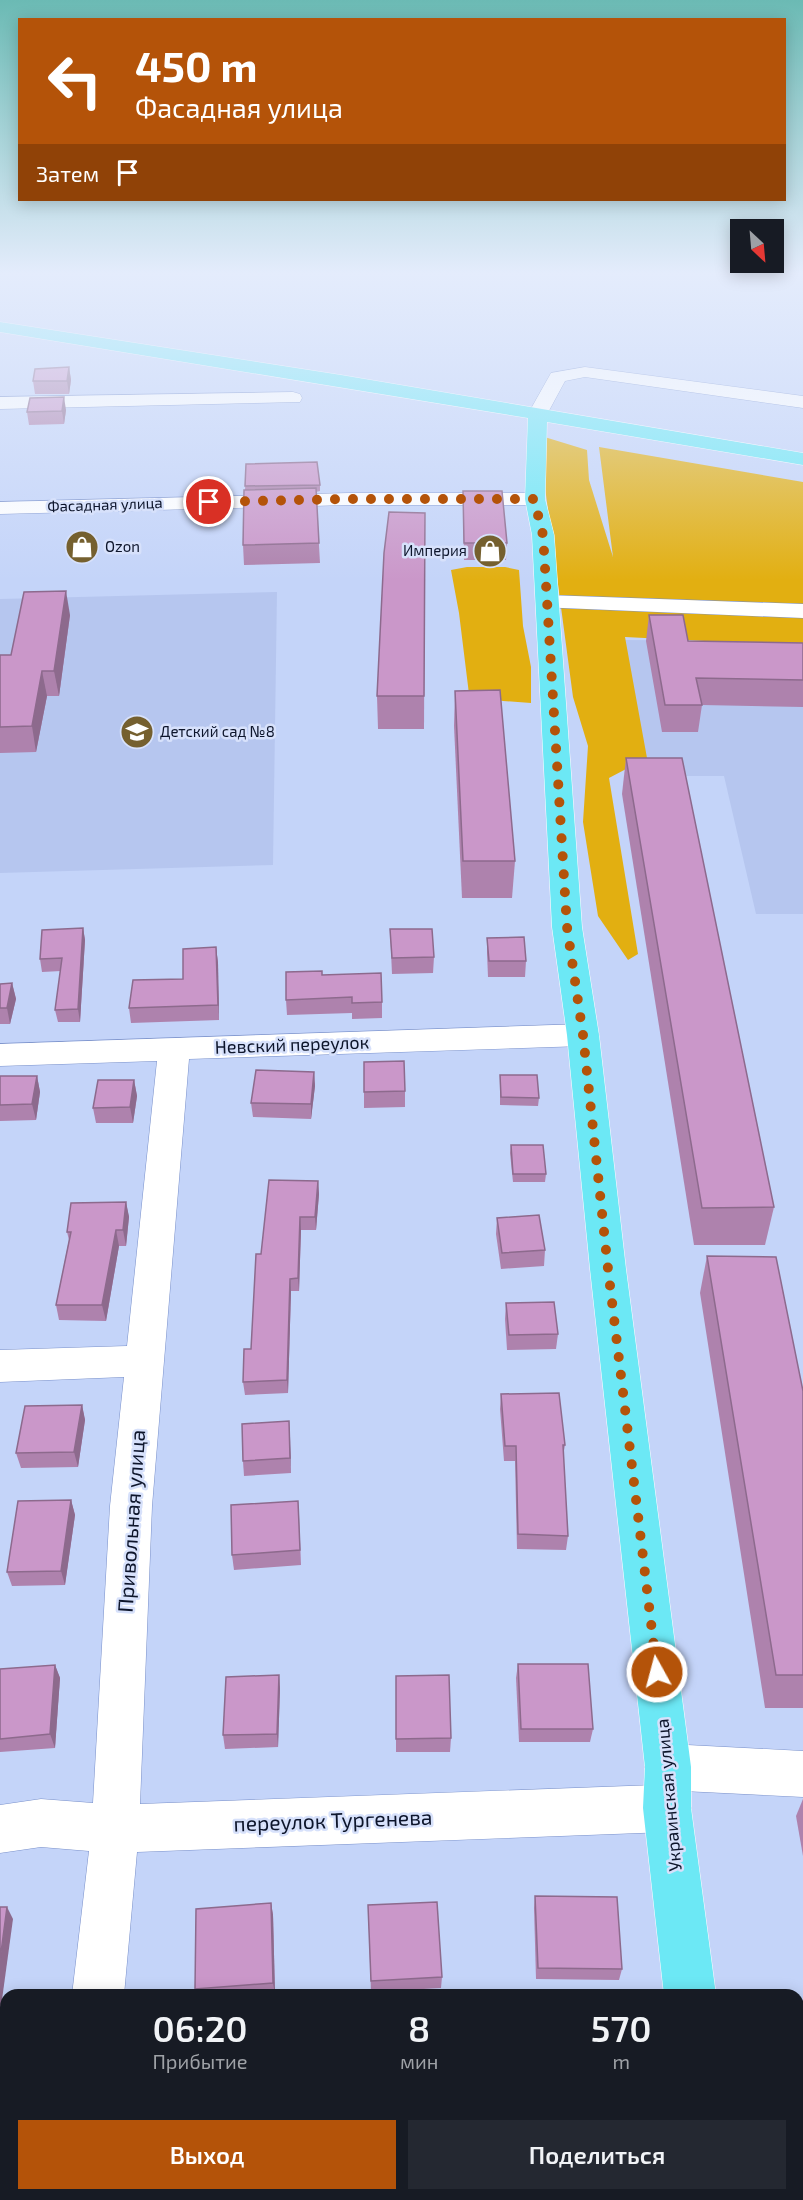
<!DOCTYPE html>
<html lang="ru">
<head>
<meta charset="utf-8">
<style>
  :root { --surface:#171b24; --page:#242831; --text:#f1f3f6; --muted:#9ea1a6; --accent:#b45309 }
  body { margin:0; font-family:"Exo 2",sans-serif; background:var(--page); color:var(--text); height:100vh; display:flex; flex-direction:column; font-size:22px; white-space:nowrap }
  * { box-sizing:border-box; margin:0 }
  p { font-size:20px; color:var(--muted) }
  .icon { flex:none; width:33px; height:33px; fill:none; stroke:currentColor; stroke-width:2; stroke-linecap:round; stroke-linejoin:round }
  .map { position:relative; flex:1; overflow:hidden }
  .sheet { position:absolute; left:0px; top:1989px; width:804px; height:212px; display:flex; flex-direction:column; background:var(--surface); border-radius:18px 18px 0 0; box-shadow:0 3px 15px #0003 }
  .sheet>* { flex:none }
  .banner { position:absolute; left:18px; top:18px; width:768px; height:183px; border-radius:0px; box-shadow:0 3px 15px #0003; background:#b45309; color:#fff; overflow:hidden }
  .needle { width:39px; rotate:154deg }
  .controls { position:absolute; left:730px; top:219px; display:grid; gap:12px }
  .controls a { display:grid; place-items:center; width:54px; height:54px; border-radius:0px; background:var(--surface); box-shadow:0 3px 15px #0003; font-size:30px }
  .pin { position:absolute; display:grid; place-items:center; width:51px; height:51px; color:#fff; margin:-26px; border:3px solid #fff; border-radius:50%; box-shadow:0 2px 6px #0007 }
  .me { position:absolute; width:66px; margin:-33px; rotate:353deg; stroke-linejoin:round; filter:drop-shadow(0 0 4px #0008) }
  .turn { display:flex; align-items:center; gap:21px; height:126px; padding:0 18px; font-size:27px }
  .turn .icon { width:78px; height:78px; stroke-width:2.5 }
  .turn b { display:block; font-size:42px; line-height:51px }
  .then { display:flex; align-items:center; height:57px; padding:0 18px; background:#0003; gap:12px; font-size:22px }
  .eta { display:flex; justify-content:space-evenly; align-items:center; height:102px; text-align:center }
  .eta b { font-size:36px; font-weight:600; line-height:42px }
  .button { display:flex; gap:12px; margin-top:auto; padding:12px 18px }
  .button a { flex:1; height:69px; border-radius:0px; background:var(--accent); color:#fff; font-size:24px; font-weight:600; line-height:69px; text-align:center }
  .button a+a { background:var(--page); color:var(--text) }
  .map>svg:first-child { display:block }
  .built { fill:#b6c6ef }
  .green { fill:#e2af11 }
  .lines { fill:none; stroke-linecap:round; stroke-linejoin:round }
  .minor-casing { stroke:#7990ca; stroke-width:1 }
  .major-casing { stroke:#fff; stroke-width:1 }
  .minor { fill:#fff; fill-rule:evenodd }
  .major { fill:#6ce8f5; fill-rule:evenodd }
  .wall { fill:#ae82ad }
  .shaded-wall { fill:#8d6a8d }
  .building { fill:#ca97c9; stroke:#8d6a8d; stroke-width:1.5 }
  .route { stroke:#b45309; stroke-width:10; stroke-dasharray:0 18 }
  .labels { text-anchor:middle; stroke-width:5; stroke-linejoin:round; paint-order:stroke }
  .far-street-label { font-size:15px; fill:#0d152b; stroke:#d7e1fb }
  .far-poi-label { font-size:15px; fill:#0d152b; stroke:#d7e1fb; text-anchor:start }
  .street-label { font-size:18px; fill:#0d152b; stroke:#d7e1fb }
  .near-street-label { font-size:21px; fill:#0d152b; stroke:#d7e1fb }
</style>
</head>
<body>
<div class="map">
<svg width="803" height="2200" viewBox="0 0 803 2200">
  <rect width="100%" height="100%" fill="#c4d4f9"/>
  <g class="built">
    <polygon points="277,592 273,865 0,873 0,599"/>
    <polygon points="619,640 803,641 803,914 756,914 724,776 641,776"/>
  </g>
  <g class="green">
    <polygon points="538,435 587,450 589,480 613,557 599,447 803,482 803,646 625,637 647,758 609,778 638,954 628,960 598,916 583,822 588,746 573,697"/>
    <polygon points="467,567 505,567 519,570 523,626 531,667 531,703 503,701 469,694 459,613 451,570"/>
  </g>
  <g class="lines">
    <defs>
      <g id="minor">
        <polygon points="585,367 803,396 803,408 585,377 565,381 545,418 531,418 528,414 551,373"/>
        <polygon points="293,392 300,394 302,398 300,402 0,409 0,397"/>
        <polygon points="349,493 535,493 542,495 545,499 542,503 535,505 349,505 0,514 0,502"/>
        <polygon points="547,595 803,604 803,618 539,607 536,602 539,597"/>
        <polygon points="583,1024 594,1027 599,1035 594,1043 583,1046 189,1059 152,1506 140,1804 655,1785 652,1783 645,1767 652,1751 668,1744 803,1751 803,1797 683,1791 691,1808 684,1825 667,1832 137,1852 124,1995 72,1995 89,1851 41,1847 0,1853 0,1805 41,1799 93,1803 110,1506 124,1377 0,1382 0,1350 127,1346 157,1061 0,1066 0,1044"/>
        <polygon points="50,2194 105,2194 105,2200 49,2200"/>
      </g>
      <g id="major">
        <polygon points="0,322 341,375 803,453 803,465 547,422 545,499 554,535 582,927 599,1035 626,1269 691,1767 691,1808 716,1995 664,1995 643,1808 645,1767 590,1269 567,1035 552,927 532,535 525,499 528,418 0,332"/>
        <polygon points="687,2194 742,2194 743,2200 687,2200"/>
      </g>
    </defs>
    <use href="#minor" class="minor-casing"/>
    <use href="#major" class="major-casing"/>
    <use href="#minor" class="minor"/>
    <use href="#major" class="major"/>
  </g>
  <g class="wall">
    <polygon points="69,367 71,380 69,394 35,394 33,381"/>
    <polygon points="66,410 64,424 29,425 27,412"/>
    <polygon points="246,464 320,485 320,491 316,492 320,563 244,565 243,545"/>
    <polygon points="463,491 507,543 506,560 464,560"/>
    <polygon points="425,513 424,729 378,729 377,696"/>
    <polygon points="70,615 59,696 47,696 36,752 0,753 0,655 11,655"/>
    <polygon points="649,615 688,641 803,643 803,707 702,705 698,732 662,732 646,641"/>
    <polygon points="455,691 515,861 512,898 462,898 454,726"/>
    <polygon points="626,758 774,1207 765,1245 694,1245 622,794"/>
    <polygon points="83,928 85,940 80,1022 58,1022 55,1010 61,971 42,972 40,959"/>
    <polygon points="390,929 434,957 433,973 392,974"/>
    <polygon points="487,938 526,961 525,977 488,977 487,953"/>
    <polygon points="216,947 218,963 219,1020 131,1023 129,1008 183,979"/>
    <polygon points="322,975 382,1002 382,1018 352,1019 352,1013 287,1015 286,1000"/>
    <polygon points="12,983 16,999 10,1024 0,1024 0,984"/>
    <polygon points="364,1062 405,1091 405,1107 364,1108"/>
    <polygon points="314,1072 315,1086 311,1119 253,1117 251,1103"/>
    <polygon points="500,1075 539,1098 538,1106 500,1105"/>
    <polygon points="0,1076 37,1076 40,1092 36,1120 0,1121"/>
    <polygon points="134,1080 137,1096 133,1123 96,1123 93,1108"/>
    <polygon points="511,1145 546,1174 545,1182 513,1182 510,1153"/>
    <polygon points="318,1181 319,1194 316,1230 301,1230 299,1291 291,1291 288,1393 245,1395 243,1382 251,1349 261,1254"/>
    <polygon points="126,1202 129,1217 126,1246 119,1246 106,1321 59,1320 56,1305 69,1240 67,1232"/>
    <polygon points="497,1218 545,1250 544,1266 501,1269 496,1234"/>
    <polygon points="707,1256 803,1391 803,1708 765,1708 700,1293"/>
    <polygon points="506,1303 558,1334 556,1349 507,1350 505,1319"/>
    <polygon points="501,1394 565,1445 563,1456 568,1536 566,1550 517,1549 515,1461 504,1461 500,1409"/>
    <polygon points="82,1405 85,1420 78,1467 21,1468 16,1453"/>
    <polygon points="289,1421 291,1473 244,1476 243,1461"/>
    <polygon points="71,1500 75,1515 65,1585 12,1586 7,1572"/>
    <polygon points="299,1515 301,1565 234,1570 232,1555"/>
    <polygon points="518,1664 593,1729 590,1742 519,1742 516,1678"/>
    <polygon points="55,1665 60,1678 55,1748 0,1752 0,1669"/>
    <polygon points="279,1675 280,1689 278,1747 225,1749 223,1735"/>
    <polygon points="396,1676 451,1738 450,1752 396,1752"/>
    <polygon points="803,1799 803,1856 796,1816"/>
    <polygon points="535,1896 622,1969 619,1980 536,1979 534,1908"/>
    <polygon points="271,1903 273,1915 275,1994 261,1995 196,1995 195,1989"/>
    <polygon points="368,1905 442,1977 441,1988 371,1992"/>
    <polygon points="560,2194 638,2194 638,2200 561,2200"/>
  </g>
  <g class="shaded-wall">
    <polygon points="69,367 71,380 69,394 67,381"/>
    <polygon points="64,397 66,410 64,424 62,411"/>
    <polygon points="66,591 70,615 59,696 54,671"/>
    <polygon points="42,671 47,696 36,752 32,726"/>
    <polygon points="83,928 85,940 80,1022 78,1009"/>
    <polygon points="216,947 218,963 219,1020 218,1005"/>
    <polygon points="12,983 16,999 10,1024 7,1008"/>
    <polygon points="314,1072 315,1086 311,1119 311,1104"/>
    <polygon points="37,1076 40,1092 36,1120 32,1104"/>
    <polygon points="134,1080 137,1096 133,1123 130,1107"/>
    <polygon points="318,1181 319,1194 316,1230 315,1217"/>
    <polygon points="126,1202 129,1217 126,1246 123,1230"/>
    <polygon points="300,1217 301,1230 299,1291 298,1278"/>
    <polygon points="116,1230 119,1246 106,1321 102,1305"/>
    <polygon points="290,1279 291,1291 288,1393 287,1380"/>
    <polygon points="82,1405 85,1420 78,1467 74,1452"/>
    <polygon points="289,1421 290,1436 291,1473 290,1458"/>
    <polygon points="71,1500 75,1515 65,1585 61,1571"/>
    <polygon points="55,1665 60,1678 55,1748 50,1734"/>
    <polygon points="279,1675 280,1689 278,1747 277,1734"/>
    <polygon points="271,1903 273,1915 275,1994 273,1983"/>
    <polygon points="7,1907 13,1919 1,2007 0,2005 0,1960"/>
  </g>
  <g class="building">
    <polygon points="69,367 67,381 33,381 35,369"/>
    <polygon points="64,397 62,411 27,412 30,398"/>
    <polygon points="317,462 320,485 245,486 246,464"/>
    <polygon points="316,488 319,543 243,545 244,490"/>
    <polygon points="463,491 502,491 507,543 464,543"/>
    <polygon points="389,512 425,513 424,696 377,696 384,553"/>
    <polygon points="66,591 54,671 42,671 32,726 0,727 0,655 11,655 24,592"/>
    <polygon points="649,615 683,615 688,641 803,643 803,680 696,678 702,705 665,705"/>
    <polygon points="500,690 515,861 463,861 455,691"/>
    <polygon points="626,758 682,758 774,1207 702,1208"/>
    <polygon points="83,928 78,1009 55,1010 62,958 40,959 42,930"/>
    <polygon points="390,929 432,929 434,957 392,958"/>
    <polygon points="524,937 526,961 489,961 487,938"/>
    <polygon points="216,947 218,1005 129,1008 133,980 183,979 183,949"/>
    <polygon points="322,971 322,975 381,973 382,1002 352,1003 352,997 286,1000 286,972"/>
    <polygon points="12,983 7,1008 0,1008 0,984"/>
    <polygon points="404,1061 405,1091 364,1092 364,1062"/>
    <polygon points="256,1070 314,1072 311,1104 251,1103"/>
    <polygon points="500,1075 537,1075 539,1098 501,1097"/>
    <polygon points="0,1076 37,1076 32,1104 0,1105"/>
    <polygon points="98,1080 134,1080 130,1107 93,1108"/>
    <polygon points="511,1145 543,1145 546,1174 513,1174"/>
    <polygon points="269,1180 318,1181 315,1217 300,1217 298,1278 290,1279 287,1380 243,1382 244,1349 251,1349 256,1254 261,1254"/>
    <polygon points="126,1202 123,1230 116,1230 102,1305 56,1305 71,1232 67,1232 71,1203"/>
    <polygon points="539,1215 545,1250 502,1253 497,1218"/>
    <polygon points="707,1256 776,1257 803,1391 803,1675 776,1675"/>
    <polygon points="554,1302 558,1334 509,1335 506,1303"/>
    <polygon points="559,1393 565,1445 563,1445 568,1536 518,1534 516,1446 505,1446 501,1394"/>
    <polygon points="82,1405 74,1452 16,1453 25,1406"/>
    <polygon points="289,1421 290,1458 243,1461 242,1424"/>
    <polygon points="71,1500 61,1571 7,1572 18,1501"/>
    <polygon points="298,1501 300,1550 232,1555 231,1505"/>
    <polygon points="518,1664 588,1664 593,1729 521,1729"/>
    <polygon points="55,1665 50,1734 0,1739 0,1669"/>
    <polygon points="279,1675 277,1734 223,1735 226,1677"/>
    <polygon points="449,1675 451,1738 396,1739 396,1676"/>
    <polygon points="535,1896 617,1897 622,1969 538,1968"/>
    <polygon points="437,1902 442,1977 371,1981 368,1905"/>
    <polygon points="271,1903 273,1983 195,1989 196,1909"/>
    <polygon points="0,1907 7,1907 0,1960"/>
    <rect x="564" y="2194" width="74" height="6"/>
    <polygon points="261,2197 261,2200 171,2200 171,2199"/>
  </g>
  <linearGradient id="sky" x2="0" y2="1"><stop stop-color="#6bbab4"/><stop offset="0.47" stop-color="#e4ecfc"/><stop offset="1" stop-color="#e4ecfc" stop-opacity="0"/></linearGradient>
  <rect width="803" height="581" fill="url(#sky)"/>
  <g class="lines">
    <polyline class="route" points="209,502 349,499 534,499 543,535 567,927 583,1035 608,1269 657,1672"/>
  </g>
  <defs>
    <symbol id="shop-disc" viewBox="-11 -11 22 22"><circle r="9.5" fill="#75602f" stroke="#d7e1fb"/><path d="M-5-2.5h2.3a2.7 3.5 0 0 1 5.4 0H5L5.5 6h-11ZM-1.5-2.5h3a1.5 2.3 0 0 0-3 0Z" fill="#fff"/></symbol>
    <symbol id="school-disc" viewBox="-11 -11 22 22"><circle r="9.5" fill="#75602f" stroke="#d7e1fb"/><path d="M0-5L7-2L0 1L-7-2ZM-4 1L0 2.5L4 1V4Q0 6-4 4Z" fill="#fff"/></symbol>
  </defs>
  <g fill-rule="evenodd">
    <use href="#shop-disc" x="63" y="528" width="38" height="38"/>
    <use href="#shop-disc" x="471" y="532" width="38" height="38"/>
    <use href="#school-disc" x="118" y="713" width="38" height="38"/>
  </g>
  <g class="labels">
    <g class="far-street-label">
      <text transform="translate(105 505) rotate(-2)" y="5">Фасадная улица</text>
    </g>
    <g class="far-poi-label">
      <text x="105" y="552">Ozon</text>
      <text x="467" y="556" text-anchor="end">Империя</text>
      <text x="160" y="737">Детский сад №8</text>
    </g>
    <g class="street-label">
      <text transform="translate(292 1045) rotate(-2)" y="6">Невский переулок</text>
      <text transform="translate(669 1795) rotate(-95)" y="6">Украинская улица</text>
    </g>
    <g class="near-street-label">
      <text transform="translate(132 1521) rotate(-86)" y="7">Привольная улица</text>
      <text transform="translate(333 1821) rotate(-2)" y="7">переулок Тургенева</text>
    </g>
  </g>
</svg>
<div class="controls">
<a><svg class="needle" viewBox="-14 -14 28 28"><path d="M0-13l5 13h-10z" fill="#e53935"/><path d="M0 13l5-13h-10z" fill="#9ea1a6"/></svg></a>
</div>
<div class="pin" style="left:209px;top:502px;background:#d93025"><svg class="icon" aria-label="arrive" viewBox="0 0 24 24"><path d="M6 21V4h12l-3 4 3 4H6"/></svg></div>
<svg class="me" style="left:657px;top:1672px" viewBox="-20 -20 40 40"><circle r="17" fill="#b45309" stroke="#fff" stroke-width="3"/><path d="M0-11L8 9 0 5-8 9z" fill="#fff"/></svg>
<div class="banner">
<div class="turn"><svg class="icon" aria-label="left" viewBox="0 0 24 24"><path d="M17 20v-9H6M10 6l-5 5 5 5"/></svg><div><b>450 m</b>Фасадная улица</div></div>
<div class="then">Затем<svg class="icon" aria-label="arrive" viewBox="0 0 24 24"><path d="M6 21V4h12l-3 4 3 4H6"/></svg></div>
</div>
<section class="sheet">
<div class="eta">
<div><b>06:20</b><p>Прибытие</p></div>
<div><b>8</b><p>мин</p></div>
<div><b>570</b><p>m</p></div>
</div>
<div class="button"><a>Выход</a><a>Поделиться</a></div>
</section>
</div>
</body>
</html>
